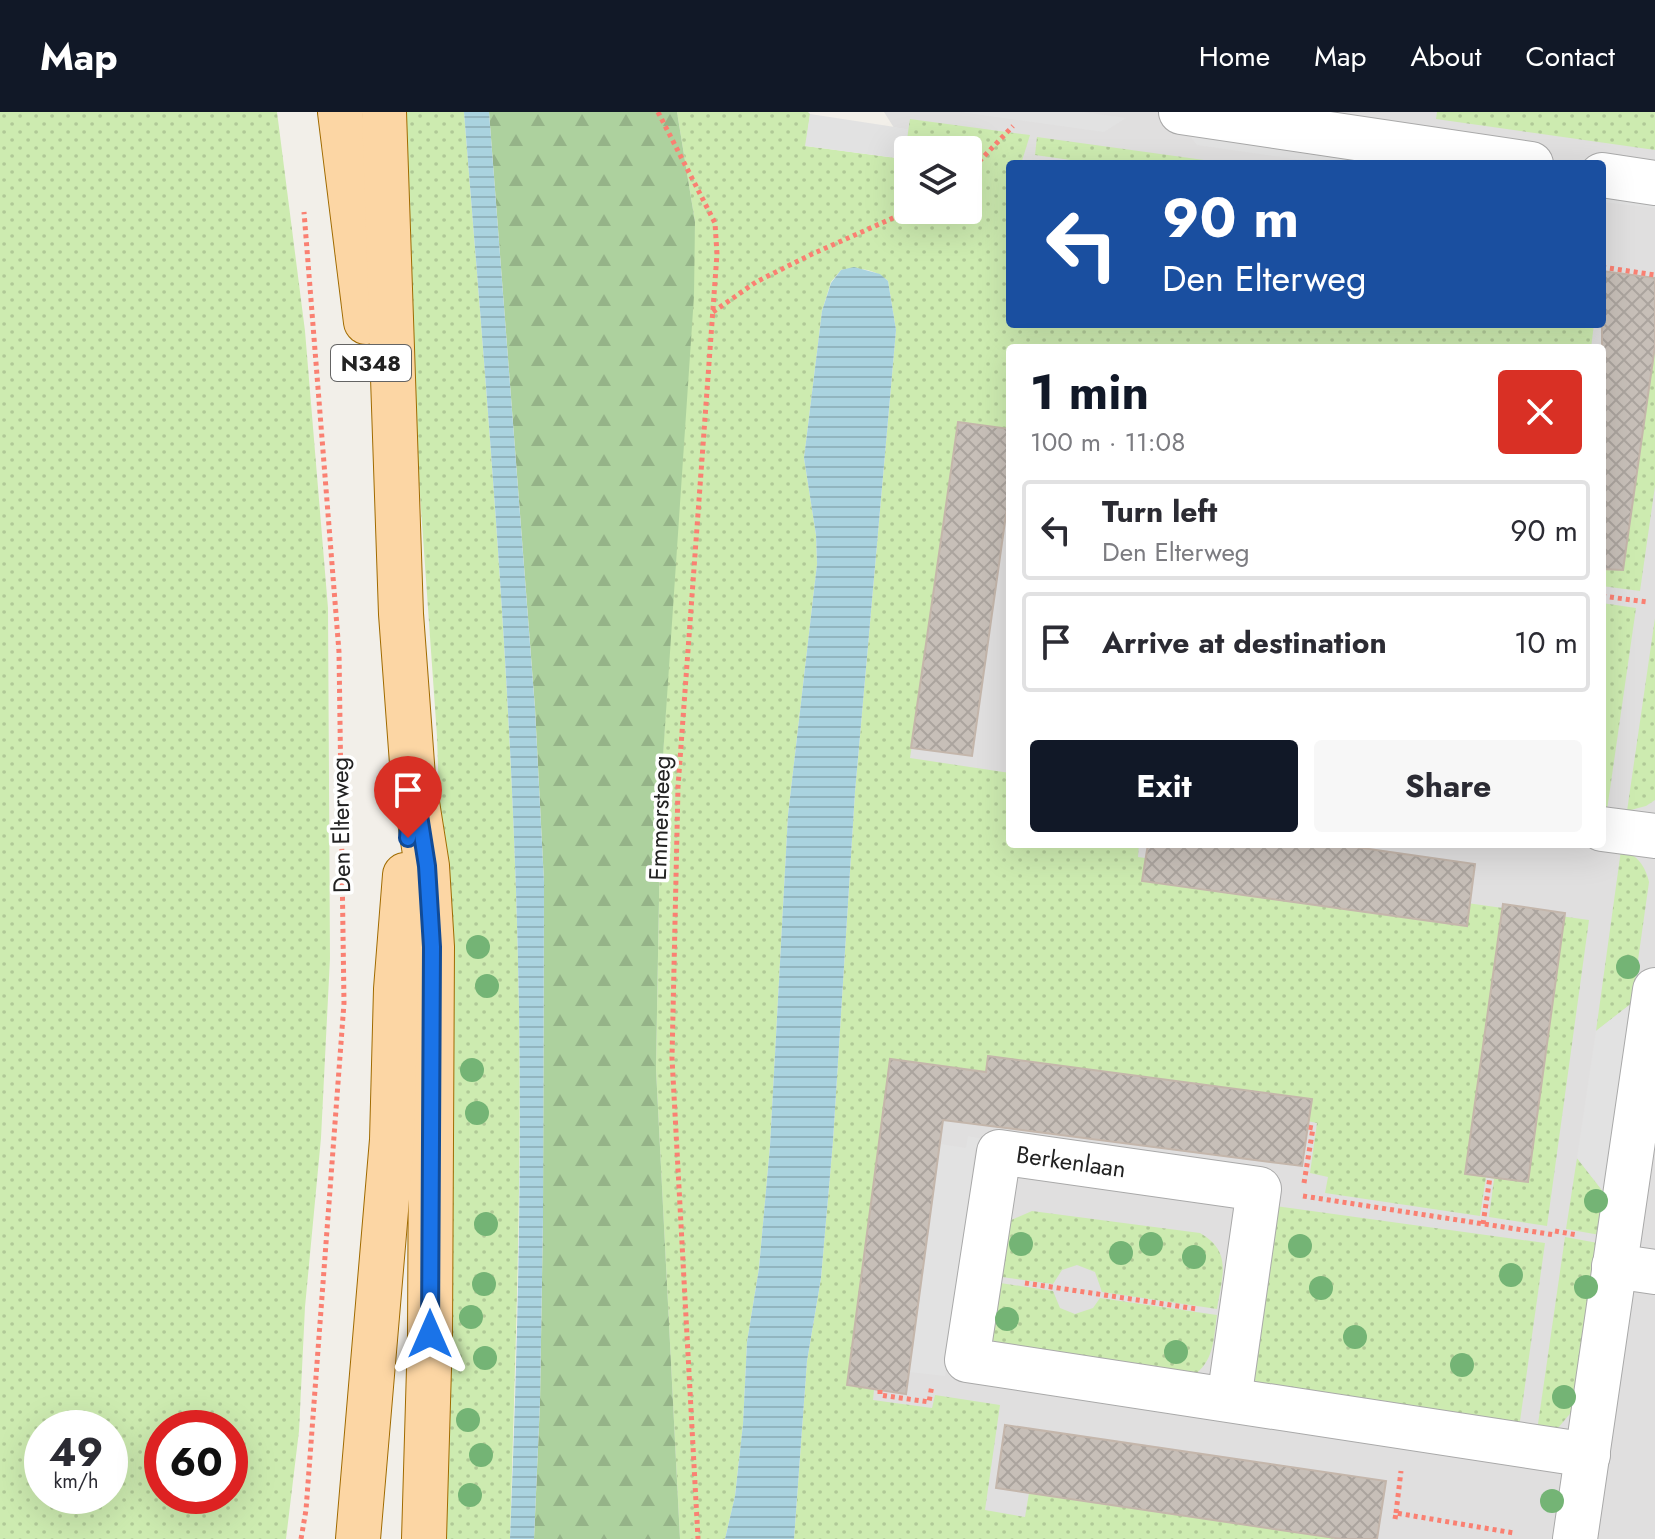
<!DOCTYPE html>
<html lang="en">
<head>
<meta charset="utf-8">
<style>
  :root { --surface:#fff; --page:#f7f7f7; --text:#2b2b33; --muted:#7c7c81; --line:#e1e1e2; --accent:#111827 }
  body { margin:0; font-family:Jost,sans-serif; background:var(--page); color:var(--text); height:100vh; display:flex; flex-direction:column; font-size:30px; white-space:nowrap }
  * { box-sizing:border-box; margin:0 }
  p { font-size:26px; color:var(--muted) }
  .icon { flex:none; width:44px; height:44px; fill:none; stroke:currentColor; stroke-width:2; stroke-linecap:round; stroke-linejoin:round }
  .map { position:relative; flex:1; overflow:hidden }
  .panel { position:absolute; left:1006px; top:232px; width:600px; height:504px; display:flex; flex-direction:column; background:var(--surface); border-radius:8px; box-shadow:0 8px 32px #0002 }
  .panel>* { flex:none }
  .top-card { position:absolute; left:1006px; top:48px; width:600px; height:168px; border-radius:8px; box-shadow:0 8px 32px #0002; background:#1a4fa0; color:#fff; overflow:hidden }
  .fabs { position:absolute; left:894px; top:24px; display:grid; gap:16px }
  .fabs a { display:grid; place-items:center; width:88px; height:88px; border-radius:8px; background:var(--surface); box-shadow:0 8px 32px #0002; font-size:40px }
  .speed { position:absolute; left:24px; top:1298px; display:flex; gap:16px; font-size:40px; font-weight:700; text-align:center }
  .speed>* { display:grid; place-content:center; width:104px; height:104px; border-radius:50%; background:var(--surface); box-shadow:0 8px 32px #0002; line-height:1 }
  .speed small { font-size:20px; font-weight:400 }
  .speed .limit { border:12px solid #d22; background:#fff; color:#111 }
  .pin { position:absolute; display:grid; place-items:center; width:68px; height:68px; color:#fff; margin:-82px -34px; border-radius:50% 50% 50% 0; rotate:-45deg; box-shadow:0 0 8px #0007 }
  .pin .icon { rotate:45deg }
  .me { position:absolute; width:88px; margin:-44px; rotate:0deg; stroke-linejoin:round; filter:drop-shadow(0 0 6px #0008) }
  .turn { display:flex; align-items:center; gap:28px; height:168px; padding:0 24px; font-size:36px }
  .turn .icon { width:104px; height:104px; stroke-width:2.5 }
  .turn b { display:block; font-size:56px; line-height:68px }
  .round { display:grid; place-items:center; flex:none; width:84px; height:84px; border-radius:8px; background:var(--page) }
  .headline { display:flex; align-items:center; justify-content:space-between; height:136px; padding:0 24px }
  h1 { font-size:48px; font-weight:700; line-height:60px; color:var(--accent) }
  .primary-button { display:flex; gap:16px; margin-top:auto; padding:16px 24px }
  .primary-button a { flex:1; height:92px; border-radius:8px; background:var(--accent); color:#fff; font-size:32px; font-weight:700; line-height:92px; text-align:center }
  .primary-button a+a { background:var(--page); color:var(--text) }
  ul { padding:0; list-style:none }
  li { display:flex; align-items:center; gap:24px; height:100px; margin:0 16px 12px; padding:0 8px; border:4px solid var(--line); border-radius:8px }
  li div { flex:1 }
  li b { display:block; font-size:30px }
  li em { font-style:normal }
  header { display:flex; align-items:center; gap:48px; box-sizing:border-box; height:112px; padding:0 40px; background:var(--accent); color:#fff }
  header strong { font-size:38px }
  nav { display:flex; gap:44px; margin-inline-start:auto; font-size:28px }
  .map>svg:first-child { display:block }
  .residential { fill:#e0dfdf; fill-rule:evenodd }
  .grass { fill:url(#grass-dots); fill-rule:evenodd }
  .forest { fill:url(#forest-firs) }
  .parking { fill:#e2e2e2 }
  .water { fill:url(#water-rules) }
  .building { fill:url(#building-cross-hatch); stroke:#c4b6ab; stroke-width:2 }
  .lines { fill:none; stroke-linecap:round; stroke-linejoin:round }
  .minor-casing { stroke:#a9a9a9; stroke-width:46 }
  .major-casing { stroke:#a06b00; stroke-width:46 }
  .path { stroke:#fa8072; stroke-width:5; stroke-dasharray:4 4; stroke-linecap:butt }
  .minor { stroke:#fff; stroke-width:44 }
  .major { stroke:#fcd6a4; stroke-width:44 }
  .tree { fill:#74b475 }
  .route-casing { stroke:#114b97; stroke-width:20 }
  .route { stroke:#1a73e8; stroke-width:14 }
  .labels { text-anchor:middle; stroke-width:7; stroke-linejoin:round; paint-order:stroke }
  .shield { fill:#fff; stroke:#646464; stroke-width:2 }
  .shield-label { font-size:22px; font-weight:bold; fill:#222 }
  .street-label { font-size:24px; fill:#222; stroke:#fff }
</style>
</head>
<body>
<header>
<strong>Map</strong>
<nav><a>Home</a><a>Map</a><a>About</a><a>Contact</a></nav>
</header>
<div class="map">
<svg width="1655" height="1427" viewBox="0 0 1655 1427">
  <defs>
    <pattern id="grass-dots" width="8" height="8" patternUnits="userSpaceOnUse" patternTransform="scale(2)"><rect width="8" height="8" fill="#cdebb0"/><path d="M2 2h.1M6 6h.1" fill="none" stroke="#b0c997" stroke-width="1.8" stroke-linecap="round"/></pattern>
    <pattern id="forest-firs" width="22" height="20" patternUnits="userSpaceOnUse" patternTransform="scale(2)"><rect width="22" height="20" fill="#add19e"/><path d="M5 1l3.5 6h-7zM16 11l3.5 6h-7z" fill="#95b388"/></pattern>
    <pattern id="water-rules" width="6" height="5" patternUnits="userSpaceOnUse" patternTransform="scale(2)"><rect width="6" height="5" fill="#aad3df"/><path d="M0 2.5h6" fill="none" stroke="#92b5bf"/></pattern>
    <pattern id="building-cross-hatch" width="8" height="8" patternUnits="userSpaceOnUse" patternTransform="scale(2)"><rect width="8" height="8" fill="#c7bfb8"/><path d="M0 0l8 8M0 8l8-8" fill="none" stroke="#aba49e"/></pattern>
  </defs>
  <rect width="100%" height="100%" fill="#f2efe9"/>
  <path class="residential" d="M884,0H1655V1427H847L945,98H968V38H908ZM1010,52H1602V212H1010ZM1010,236H1602V732H1010Z"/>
  <g class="grass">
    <path d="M0,0H277L305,219L328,496L330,846L321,1026L305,1195L299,1319L286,1427H0ZM42,1316H110V1384H42ZM162,1316H230V1384H162Z"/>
    <path d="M397,0H464C488,298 514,597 519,896C522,1073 515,1250 510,1427H439L445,862L437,624L407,198Z"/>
    <path d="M677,0H808L810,2L806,34L904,47L910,7L1030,23L1021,52H1010V212H1594L1591,236H1010V318L961,311L910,646L1010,661V732H1139L1138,745L1589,808L1547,1114L1489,1105L1494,1067L1486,1065L1480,1104L1325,1081L1328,1065L1310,1061L1317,1011L988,944L986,960L890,947L847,1273L874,1278L873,1288L932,1296L935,1283L1000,1293L985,1398L1025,1405L1029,1381L1342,1427H794L807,1249L821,1166L833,1029L855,680L896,218L888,169C873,156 860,156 841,158L831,170L822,199L804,346L816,423L817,452L788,703L770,1034L759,1156L747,1230L743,1312L735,1384L725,1427H680L656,957L661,674L695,110ZM908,38H968V98H908Z"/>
    <polygon points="1437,0 1655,0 1655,38 1436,7"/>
    <polygon points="1037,25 1233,52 1099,52 1035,43"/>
    <polygon points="1655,234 1655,374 1640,479 1602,474 1602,435 1626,438"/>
    <polygon points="1602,491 1636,496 1607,698 1602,698"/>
    <polygon points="1655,506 1655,688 1646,694 1627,699"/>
    <path d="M1621,738C1638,743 1645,754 1649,770L1632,891L1596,919Z"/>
    <polygon points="1577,1046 1605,1082 1600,1123 1566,1117"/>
    <polygon points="1269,1093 1545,1131 1519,1316 1258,1274 1250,1261"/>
    <path d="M1032,1099L1200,1121C1233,1140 1222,1164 1217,1197L1102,1180L1095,1160L1077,1153L1062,1158L1053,1172L995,1164L1009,1109Z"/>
    <polygon points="1565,1125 1598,1131 1574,1297 1558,1316 1537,1319"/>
    <path d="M994,1170L1053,1179L1060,1196L1075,1202L1093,1196L1100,1186L1217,1203C1213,1229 1215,1248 1192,1265L1000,1238L991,1225Z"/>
  </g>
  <polygon class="forest" points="489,0 677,0 695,110 694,184 661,674 656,957 680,1427 534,1427 540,1290 543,1105 544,770 535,596"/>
  <g class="parking">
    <polygon points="960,0 1082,0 1126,6 1104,20"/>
    <polygon points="810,2 908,17 904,47 805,34"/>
    <polygon points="1183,14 1453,52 1330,52 1197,33"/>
    <polygon points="1602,73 1655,80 1655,96 1602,90"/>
    <polygon points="1632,891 1605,1082 1577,1046 1596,919"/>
    <polygon points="968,1024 990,1028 989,1039 975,1038 945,1264 909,1260 940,1032 966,1036"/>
  </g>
  <g class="water">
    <path d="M464,0H489L535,597L544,770L543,1105L540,1290L534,1427H510C517,1250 522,1073 519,896C514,596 488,298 464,0Z"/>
    <polygon points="854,155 880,162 888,169 896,218 855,680 833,1029 821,1166 807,1249 794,1427 725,1427 735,1384 743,1312 747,1230 759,1156 770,1034 788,703 817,452 816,423 804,346 822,199 831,171 841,158"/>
  </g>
  <g class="building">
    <polygon points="1602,159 1655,166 1655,234 1623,458 1602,457"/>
    <polygon points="958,310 1010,317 1010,374 972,644 911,636"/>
    <polygon points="1148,732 1334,732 1475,752 1467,814 1142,769"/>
    <polygon points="1503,792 1565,801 1528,1070 1465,1062"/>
    <polygon points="988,944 1312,987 1302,1054 943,1008 906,1282 847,1273 890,947 986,960"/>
    <polygon points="1005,1313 1386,1369 1377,1427 1342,1427 996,1376"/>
  </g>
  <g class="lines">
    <defs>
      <g id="minor">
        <polyline points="1181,0 1531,52"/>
        <polyline points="1602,63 1655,71"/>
        <polyline points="1602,717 1655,724"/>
        <polyline points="1614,1154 1655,1160"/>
        <polyline points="1229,1288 1259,1077 999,1040 967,1248 1588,1343"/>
        <polyline points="1575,1427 1655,878"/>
      </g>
      <g id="major">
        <polyline points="340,0 366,210"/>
        <polyline points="384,0 401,502 413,665 427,754 432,835 430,1222 424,1427"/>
        <polyline points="358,1427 392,1028 396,877 405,763"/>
      </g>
    </defs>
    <use href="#minor" class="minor-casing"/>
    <use href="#major" class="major-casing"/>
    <g class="path">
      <polyline points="658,0 715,111 717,142 678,675 672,946 698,1427"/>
      <polyline points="968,61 1013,14"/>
      <polyline points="1602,155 1655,163"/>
      <polyline points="713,200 756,170 810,143 911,98"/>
      <polyline points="1602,484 1647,490"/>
      <polyline points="1304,1071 1313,1016 1308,1015"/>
      <polyline points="1303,1084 1555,1123"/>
      <polyline points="1483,1112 1490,1065"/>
      <polyline points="1555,1119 1577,1123"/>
      <polyline points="1025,1171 1197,1197"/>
      <polyline points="880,1278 880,1283 929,1290 932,1273"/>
      <polyline points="1396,1401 1401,1359"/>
      <polyline points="1395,1407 1396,1401 1514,1421"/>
      <polyline points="301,1427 306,1398 344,891 339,540 304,100"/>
    </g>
    <use href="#minor" class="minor"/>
    <use href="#major" class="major"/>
  </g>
  <g class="tree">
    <circle cx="478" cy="835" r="12"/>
    <circle cx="1628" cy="855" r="12"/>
    <circle cx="487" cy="874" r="12"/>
    <circle cx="472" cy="958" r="12"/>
    <circle cx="477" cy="1001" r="12"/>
    <circle cx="1596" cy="1089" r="12"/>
    <circle cx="486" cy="1112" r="12"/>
    <circle cx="1021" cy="1132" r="12"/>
    <circle cx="1151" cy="1132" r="12"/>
    <circle cx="1300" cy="1134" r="12"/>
    <circle cx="1121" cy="1141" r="12"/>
    <circle cx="1194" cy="1145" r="12"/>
    <circle cx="1511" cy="1163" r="12"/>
    <circle cx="484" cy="1172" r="12"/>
    <circle cx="1586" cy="1175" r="12"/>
    <circle cx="1321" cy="1176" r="12"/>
    <circle cx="471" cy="1205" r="12"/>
    <circle cx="1007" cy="1207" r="12"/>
    <circle cx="1355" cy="1225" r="12"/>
    <circle cx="1176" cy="1240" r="12"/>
    <circle cx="485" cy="1246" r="12"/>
    <circle cx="1462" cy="1253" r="12"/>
    <circle cx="1564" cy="1285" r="12"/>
    <circle cx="468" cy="1308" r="12"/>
    <circle cx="481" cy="1343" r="12"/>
    <circle cx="470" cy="1383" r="12"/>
    <circle cx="1552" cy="1389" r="12"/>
  </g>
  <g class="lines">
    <defs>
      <polyline id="route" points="408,726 413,665 427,754 432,835 430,1222"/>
    </defs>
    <use href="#route" class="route-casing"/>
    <use href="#route" class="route"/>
  </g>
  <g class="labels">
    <rect class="shield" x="331" y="233" width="80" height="36" rx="6"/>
    <g class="shield-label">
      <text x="371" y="259">N348</text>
    </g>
    <g class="street-label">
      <text transform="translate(660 706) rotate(-88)" y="8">Emmersteeg</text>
      <text transform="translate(341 713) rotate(-91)" y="8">Den Elterweg</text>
      <text transform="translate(1071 1050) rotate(8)" y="8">Berkenlaan</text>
    </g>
  </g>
</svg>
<div class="fabs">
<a><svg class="icon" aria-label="layers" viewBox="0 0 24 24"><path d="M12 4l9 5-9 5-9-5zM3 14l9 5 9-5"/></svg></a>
</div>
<div class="speed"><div>49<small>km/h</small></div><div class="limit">60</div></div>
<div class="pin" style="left:408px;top:726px;background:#d93025"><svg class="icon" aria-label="arrive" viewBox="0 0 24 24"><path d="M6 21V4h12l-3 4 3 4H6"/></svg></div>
<svg class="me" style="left:430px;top:1222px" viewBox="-20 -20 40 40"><path d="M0-17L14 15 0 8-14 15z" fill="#1a73e8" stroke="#fff" stroke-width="4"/></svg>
<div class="top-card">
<div class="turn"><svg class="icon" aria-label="left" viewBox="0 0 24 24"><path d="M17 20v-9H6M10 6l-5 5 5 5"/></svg><div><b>90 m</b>Den Elterweg</div></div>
</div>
<section class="panel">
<div class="headline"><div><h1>1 min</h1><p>100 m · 11:08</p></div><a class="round" style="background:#d93025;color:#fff"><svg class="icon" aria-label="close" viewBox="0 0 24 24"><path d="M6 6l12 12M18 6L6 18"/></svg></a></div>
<ul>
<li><svg class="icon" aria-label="left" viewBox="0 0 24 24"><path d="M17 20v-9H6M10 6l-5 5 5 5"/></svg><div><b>Turn left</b><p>Den Elterweg</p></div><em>90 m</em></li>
<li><svg class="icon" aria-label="arrive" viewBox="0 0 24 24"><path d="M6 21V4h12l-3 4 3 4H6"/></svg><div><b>Arrive at destination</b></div><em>10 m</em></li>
</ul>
<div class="primary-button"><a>Exit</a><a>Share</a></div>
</section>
</div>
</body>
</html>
